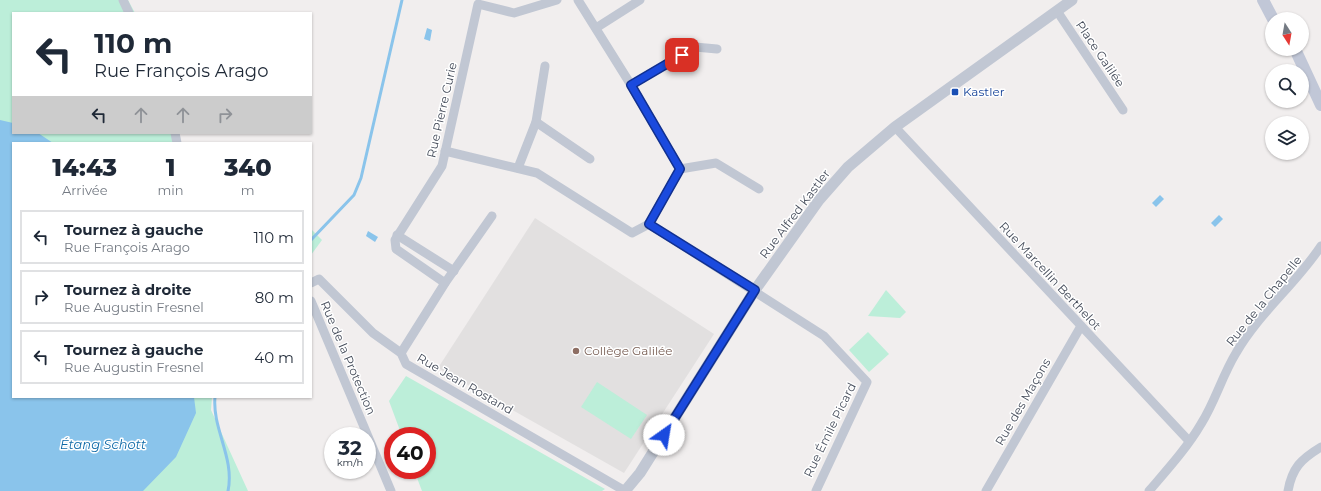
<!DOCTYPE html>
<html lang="fr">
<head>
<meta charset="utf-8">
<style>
  :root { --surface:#fff; --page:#f6f6f7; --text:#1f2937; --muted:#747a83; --line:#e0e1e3 }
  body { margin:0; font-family:Montserrat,sans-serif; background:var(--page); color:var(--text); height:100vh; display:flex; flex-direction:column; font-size:15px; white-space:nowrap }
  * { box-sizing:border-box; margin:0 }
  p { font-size:13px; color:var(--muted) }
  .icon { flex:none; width:22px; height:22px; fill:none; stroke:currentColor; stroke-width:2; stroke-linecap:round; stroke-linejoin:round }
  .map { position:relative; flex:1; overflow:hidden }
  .panel { position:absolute; left:12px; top:142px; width:300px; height:256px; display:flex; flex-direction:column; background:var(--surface); border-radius:0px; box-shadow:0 1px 3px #0004 }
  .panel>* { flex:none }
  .top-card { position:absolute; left:12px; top:12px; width:300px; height:122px; border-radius:0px; box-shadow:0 1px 3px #0004; background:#fff; color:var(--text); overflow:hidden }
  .needle { width:26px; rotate:169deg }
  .tools { position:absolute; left:1265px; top:12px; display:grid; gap:8px }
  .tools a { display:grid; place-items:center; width:44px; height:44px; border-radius:50%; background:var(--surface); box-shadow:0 1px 3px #0004; font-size:20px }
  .speed { position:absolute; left:324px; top:427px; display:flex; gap:8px; font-size:20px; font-weight:700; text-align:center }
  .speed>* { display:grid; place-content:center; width:52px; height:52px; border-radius:50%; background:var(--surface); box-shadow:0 1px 3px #0004; line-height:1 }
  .speed small { font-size:10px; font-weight:400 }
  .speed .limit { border:6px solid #d22; background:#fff; color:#111 }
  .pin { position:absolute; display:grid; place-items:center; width:34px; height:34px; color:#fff; margin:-17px; border-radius:8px; box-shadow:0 2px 6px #0006 }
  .me { position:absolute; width:44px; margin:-22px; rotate:32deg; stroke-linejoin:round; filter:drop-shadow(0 0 3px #0008) }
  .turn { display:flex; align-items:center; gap:14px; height:84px; padding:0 16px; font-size:18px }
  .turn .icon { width:52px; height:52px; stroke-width:2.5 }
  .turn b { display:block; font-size:28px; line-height:34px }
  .lanes { display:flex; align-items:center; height:38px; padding:0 16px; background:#0003; justify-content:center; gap:20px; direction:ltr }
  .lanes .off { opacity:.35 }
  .eta { display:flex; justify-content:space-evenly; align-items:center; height:68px; text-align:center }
  .eta b { font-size:24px; font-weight:800; line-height:28px }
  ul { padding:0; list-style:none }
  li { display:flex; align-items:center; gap:12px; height:54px; margin:0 8px 6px; padding:0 8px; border:2px solid var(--line); border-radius:0px }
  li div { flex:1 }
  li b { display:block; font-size:15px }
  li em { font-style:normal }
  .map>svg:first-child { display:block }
  .education { fill:#e2e0e0 }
  .green { fill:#bceed9 }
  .water { fill:#8ac4eb }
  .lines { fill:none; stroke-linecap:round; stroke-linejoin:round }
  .stream { stroke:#8ac4eb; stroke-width:3 }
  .minor { stroke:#c1c7d3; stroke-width:9 }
  .tertiary { stroke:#c1c7d3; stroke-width:11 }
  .secondary { stroke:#c1c7d7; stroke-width:12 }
  .route-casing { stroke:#113090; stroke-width:10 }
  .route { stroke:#1a4ade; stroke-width:7 }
  .transit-dot { fill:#1a4fb4; stroke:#fff; stroke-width:1.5 }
  .education-dot { fill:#8d6e63; stroke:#fff; stroke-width:1.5 }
  .labels { text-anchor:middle; stroke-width:3; stroke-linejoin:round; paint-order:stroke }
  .street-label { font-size:12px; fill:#464d5b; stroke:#fff }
  .transit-label { font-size:12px; fill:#164399; stroke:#fff; text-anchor:start }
  .education-label { font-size:12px; fill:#785e54; stroke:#fff; text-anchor:start }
  .water-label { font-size:13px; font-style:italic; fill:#0d69a7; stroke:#fff }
</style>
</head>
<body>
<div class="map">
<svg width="1321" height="491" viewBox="0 0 1321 491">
  <rect width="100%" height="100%" fill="#f1eeee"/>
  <polygon class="education" points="535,218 714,334 624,473 438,368"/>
  <g class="green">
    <polygon points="0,0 128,0 135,13 13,13 13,133 179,133 181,143 13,143 13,397 212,397 211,410 248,491 0,491"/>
    <polygon points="311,229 322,240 311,255"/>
    <polygon points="886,290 906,312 900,318 868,316"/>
    <polygon points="868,332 889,354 869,372 849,350"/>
    <polygon points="406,376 605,489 602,491 422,491 414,470 427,470 427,436 402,436 389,401"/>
    <polygon points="597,382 647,415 631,439 581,407"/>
  </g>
  <g class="water">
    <polygon points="427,28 432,30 430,41 424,39"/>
    <polygon points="0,120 13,123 13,133 38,133 53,143 13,143 13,397 194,397 196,413 176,457 143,491 0,491"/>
    <polygon points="1160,195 1164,199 1156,207 1152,203"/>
    <polygon points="1219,215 1223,219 1215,227 1211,223"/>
    <polygon points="368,231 378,237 375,242 366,236"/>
  </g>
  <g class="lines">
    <g class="stream">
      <polyline points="311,240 354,195 361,178 402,0"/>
      <path d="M215,397C212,429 235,458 228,491"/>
    </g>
    <g class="minor">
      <polyline points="123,0 129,13"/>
      <polyline points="578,0 631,85 680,169 649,224"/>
      <polyline points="1057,11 1123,110"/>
      <polyline points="596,28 640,0"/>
      <polyline points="631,85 695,47 717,49"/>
      <polyline points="536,122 590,159"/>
      <polyline points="895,127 1189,441"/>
      <polyline points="175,133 177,143"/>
      <polyline points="445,151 537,173 632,233 649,224 824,336 867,382 816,491"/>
      <polyline points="518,168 536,122 545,66"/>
      <polyline points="680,169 716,163 759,189"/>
      <polyline points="397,235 454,271"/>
      <polyline points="311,283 319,279 373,333 401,353 406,364 625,491"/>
      <polyline points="445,283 396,249 395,240 442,166 478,4 514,13 557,0"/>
      <polyline points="311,301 391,491"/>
      <polyline points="401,353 445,283 492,216"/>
      <polyline points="986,491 1081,326"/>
      <path d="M1149,491C1167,470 1187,448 1201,424C1215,402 1222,376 1236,353C1258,314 1296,284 1321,246"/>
      <path d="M1288,491C1292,468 1301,459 1321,447"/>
    </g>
    <polyline class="tertiary" points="625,491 640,473 755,290 819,200 848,167 895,127 1072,0"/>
    <g class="secondary">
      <polyline points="1263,0 1273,19"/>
      <polyline points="1295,49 1321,105"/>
    </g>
  </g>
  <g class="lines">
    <defs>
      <polyline id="route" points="664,435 755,290 649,224 680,169 631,85 682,55"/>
    </defs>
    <use href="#route" class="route-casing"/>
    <use href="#route" class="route"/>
  </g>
  <rect class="transit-dot" x="951" y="88" width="8" height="8" rx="2"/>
  <circle class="education-dot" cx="576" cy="351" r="4"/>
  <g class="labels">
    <g class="street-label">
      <text transform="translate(1100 54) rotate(56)" y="4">Place Galilée</text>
      <text transform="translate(442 110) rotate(-77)" y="4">Rue Pierre Curie</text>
      <text transform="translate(795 214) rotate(-53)" y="4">Rue Alfred Kastler</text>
      <text transform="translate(1050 276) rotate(47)" y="4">Rue Marcellin Berthelot</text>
      <text transform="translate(1264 301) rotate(-51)" y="4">Rue de la Chapelle</text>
      <text transform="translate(348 358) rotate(67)" y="4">Rue de la Protection</text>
      <text transform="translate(465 384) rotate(30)" y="4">Rue Jean Rostand</text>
      <text transform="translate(1023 402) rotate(-60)" y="4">Rue des Maçons</text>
      <text transform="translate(830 430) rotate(-64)" y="4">Rue Émile Picard</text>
    </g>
    <g class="transit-label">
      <text x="963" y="96">Kastler</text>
    </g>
    <g class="education-label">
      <text x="584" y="355">Collège Galilée</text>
    </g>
    <g class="water-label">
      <text x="103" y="449">Étang Schott</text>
    </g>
  </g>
</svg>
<div class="tools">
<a><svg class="needle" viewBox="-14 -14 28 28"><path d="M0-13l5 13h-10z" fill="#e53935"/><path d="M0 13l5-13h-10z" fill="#747a83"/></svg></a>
<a><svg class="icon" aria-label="search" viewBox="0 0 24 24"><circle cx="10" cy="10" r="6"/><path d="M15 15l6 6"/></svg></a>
<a><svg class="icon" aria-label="layers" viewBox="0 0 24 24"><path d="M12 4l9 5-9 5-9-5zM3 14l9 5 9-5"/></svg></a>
</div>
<div class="speed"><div>32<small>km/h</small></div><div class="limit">40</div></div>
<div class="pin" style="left:682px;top:55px;background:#d93025"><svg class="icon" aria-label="arrive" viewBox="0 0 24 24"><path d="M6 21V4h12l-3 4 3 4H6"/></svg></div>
<svg class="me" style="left:664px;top:435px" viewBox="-20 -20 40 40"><circle r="19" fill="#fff"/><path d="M0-13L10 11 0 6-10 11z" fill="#1a4ade"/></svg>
<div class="top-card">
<div class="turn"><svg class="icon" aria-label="left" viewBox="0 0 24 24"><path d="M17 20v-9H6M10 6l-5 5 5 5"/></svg><div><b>110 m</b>Rue François Arago</div></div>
<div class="lanes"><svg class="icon" aria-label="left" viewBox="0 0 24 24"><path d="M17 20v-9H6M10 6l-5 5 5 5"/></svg><svg class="icon off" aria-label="ahead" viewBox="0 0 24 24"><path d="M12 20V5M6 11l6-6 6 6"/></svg><svg class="icon off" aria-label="ahead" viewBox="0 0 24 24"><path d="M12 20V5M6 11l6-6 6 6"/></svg><svg class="icon off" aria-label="right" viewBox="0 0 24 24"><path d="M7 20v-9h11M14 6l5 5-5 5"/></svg></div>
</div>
<section class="panel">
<div class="eta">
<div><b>14:43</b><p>Arrivée</p></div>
<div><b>1</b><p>min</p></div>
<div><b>340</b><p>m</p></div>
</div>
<ul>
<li><svg class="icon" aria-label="left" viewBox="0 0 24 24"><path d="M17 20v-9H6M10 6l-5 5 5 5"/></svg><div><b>Tournez à gauche</b><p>Rue François Arago</p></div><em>110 m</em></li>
<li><svg class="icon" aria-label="right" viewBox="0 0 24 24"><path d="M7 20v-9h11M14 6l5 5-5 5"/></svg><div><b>Tournez à droite</b><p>Rue Augustin Fresnel</p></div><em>80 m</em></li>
<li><svg class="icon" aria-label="left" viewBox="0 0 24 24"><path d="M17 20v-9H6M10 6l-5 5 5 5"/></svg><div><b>Tournez à gauche</b><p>Rue Augustin Fresnel</p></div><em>40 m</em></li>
</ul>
</section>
</div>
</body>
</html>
